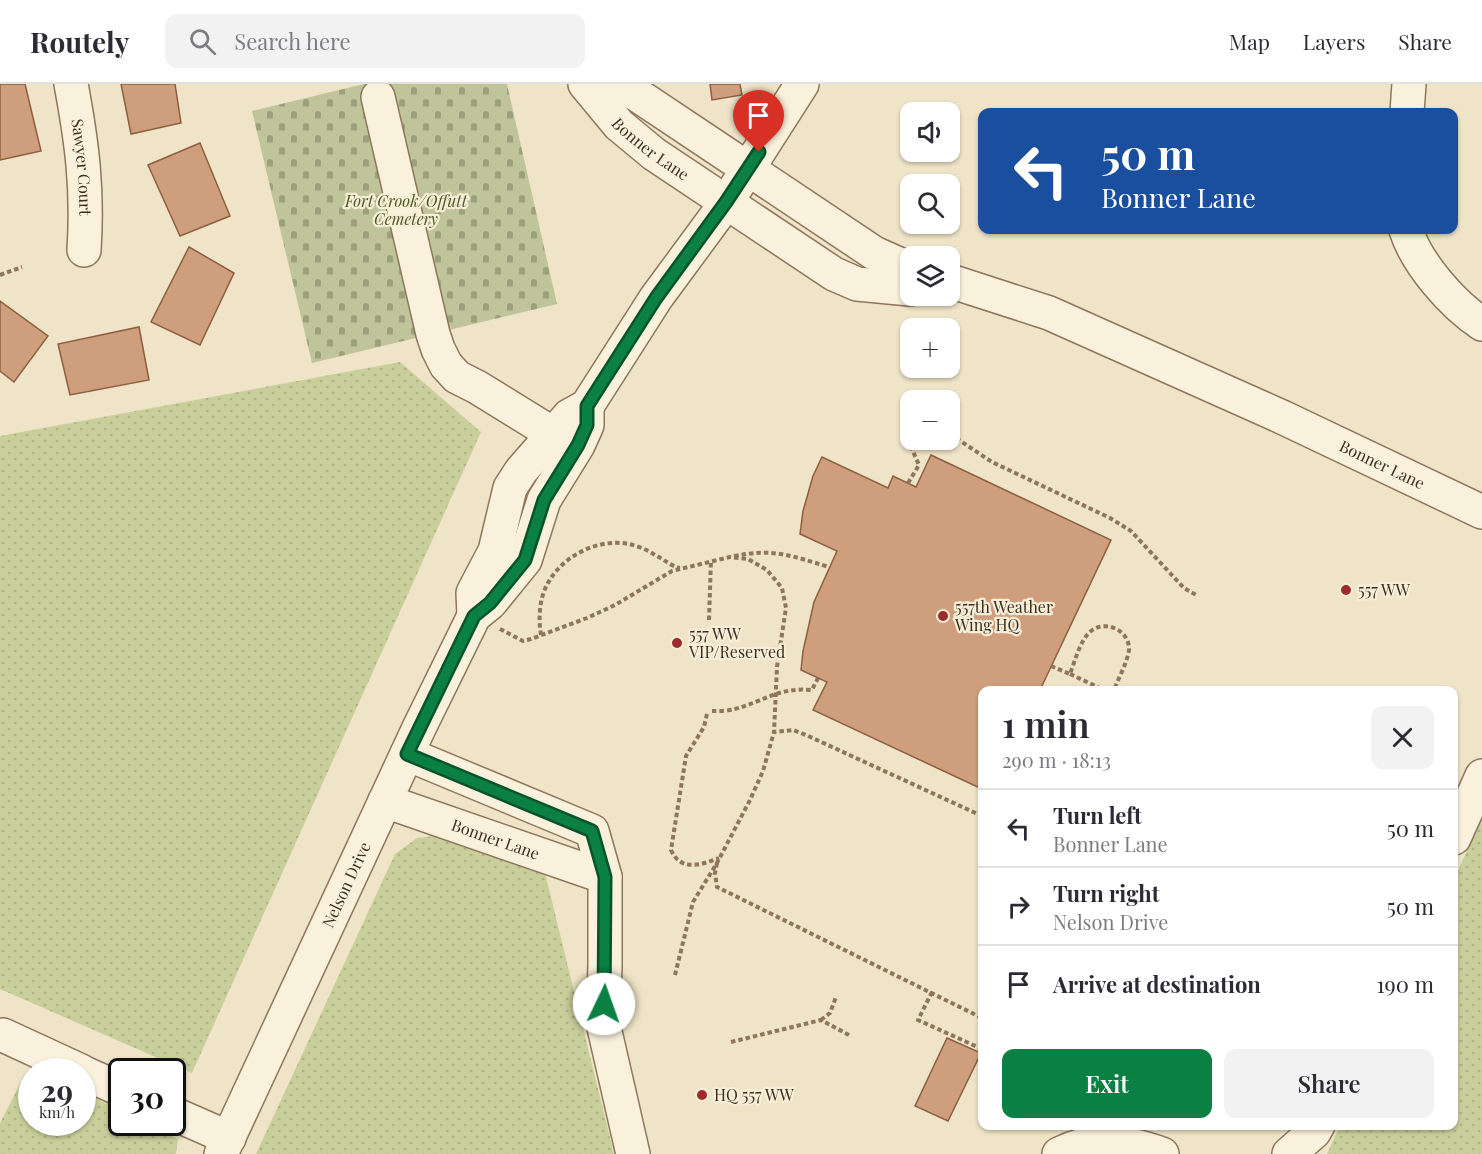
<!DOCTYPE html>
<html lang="en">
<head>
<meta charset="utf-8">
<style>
  :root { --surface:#fff; --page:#f2f2f3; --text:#2b2b33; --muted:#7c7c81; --line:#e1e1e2; --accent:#0b8043 }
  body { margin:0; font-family:"Playfair Display",serif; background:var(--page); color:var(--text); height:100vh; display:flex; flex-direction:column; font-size:22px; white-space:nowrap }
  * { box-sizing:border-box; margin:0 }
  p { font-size:20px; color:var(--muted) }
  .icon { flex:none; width:33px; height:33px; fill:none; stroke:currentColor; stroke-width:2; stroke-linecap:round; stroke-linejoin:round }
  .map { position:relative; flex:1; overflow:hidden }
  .sheet { position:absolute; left:978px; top:602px; width:480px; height:444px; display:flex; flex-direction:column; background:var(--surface); border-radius:12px; box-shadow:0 2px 4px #0004 }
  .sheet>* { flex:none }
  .top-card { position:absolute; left:978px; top:24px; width:480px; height:126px; border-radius:12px; box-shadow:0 2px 4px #0004; background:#1a4fa0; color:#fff; overflow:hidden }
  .fabs { position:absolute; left:900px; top:18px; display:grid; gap:12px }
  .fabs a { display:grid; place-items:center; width:60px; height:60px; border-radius:12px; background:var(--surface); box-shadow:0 2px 4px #0004; font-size:30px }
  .speed { position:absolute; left:18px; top:974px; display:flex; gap:12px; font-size:30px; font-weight:700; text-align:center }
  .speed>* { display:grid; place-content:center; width:78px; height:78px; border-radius:50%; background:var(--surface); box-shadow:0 2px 4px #0004; line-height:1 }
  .speed small { font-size:15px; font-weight:400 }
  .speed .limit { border:3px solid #111; border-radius:9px; background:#fff; color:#111 }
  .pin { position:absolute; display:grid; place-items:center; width:51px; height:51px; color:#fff; margin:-62px -26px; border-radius:50% 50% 50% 0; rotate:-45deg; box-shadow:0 0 6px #0007 }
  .pin .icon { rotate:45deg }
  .me { position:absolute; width:66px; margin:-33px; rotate:3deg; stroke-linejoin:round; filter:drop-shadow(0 0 4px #0008) }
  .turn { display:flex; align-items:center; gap:21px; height:126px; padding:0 24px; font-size:27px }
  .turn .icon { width:78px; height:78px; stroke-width:2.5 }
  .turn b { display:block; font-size:42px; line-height:51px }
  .round { display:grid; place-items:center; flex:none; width:63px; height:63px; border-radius:12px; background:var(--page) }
  .head { display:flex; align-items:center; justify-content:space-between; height:102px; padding:0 24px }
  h1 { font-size:36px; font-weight:600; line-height:45px }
  .primary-button { display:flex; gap:12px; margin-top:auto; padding:12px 24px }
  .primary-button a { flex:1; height:69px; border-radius:12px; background:var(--accent); color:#fff; font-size:24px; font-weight:600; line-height:69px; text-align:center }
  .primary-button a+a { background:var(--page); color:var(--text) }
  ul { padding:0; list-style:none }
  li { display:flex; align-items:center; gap:18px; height:78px; padding:0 24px; border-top:2px solid var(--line) }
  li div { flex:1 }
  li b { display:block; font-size:22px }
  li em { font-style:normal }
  header { display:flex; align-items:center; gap:36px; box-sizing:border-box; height:84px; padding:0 30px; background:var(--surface); border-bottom:2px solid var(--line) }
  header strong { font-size:28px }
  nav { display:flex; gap:33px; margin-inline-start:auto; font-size:21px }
  .search { width:420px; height:54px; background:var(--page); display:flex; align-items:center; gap:15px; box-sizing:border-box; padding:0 21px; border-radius:12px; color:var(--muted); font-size:22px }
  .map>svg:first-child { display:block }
  .grass { fill:url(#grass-dots) }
  .cemetery { fill:url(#cemetery-stones) }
  .building { fill:#cf9f7d; stroke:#8d5f41; stroke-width:1.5 }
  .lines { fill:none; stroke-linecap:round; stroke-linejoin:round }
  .minor-casing { stroke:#8d765c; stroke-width:36 }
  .path { stroke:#8d765c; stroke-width:4; stroke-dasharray:4.5 3; stroke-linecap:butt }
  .minor { stroke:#faf1dc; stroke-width:33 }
  .route-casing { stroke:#07532c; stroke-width:15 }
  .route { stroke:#0b8043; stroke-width:10 }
  .poi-dot { fill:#9e2a2b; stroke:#f7eed8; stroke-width:2 }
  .labels { text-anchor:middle; stroke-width:4.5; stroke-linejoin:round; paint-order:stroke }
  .street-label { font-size:16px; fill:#3d2e20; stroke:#f7eed8 }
  .park-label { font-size:16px; font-style:italic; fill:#4d5a26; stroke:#f7eed8 }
  .poi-label { font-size:16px; fill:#3d2e20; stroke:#f7eed8; text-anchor:start }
</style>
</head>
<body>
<header>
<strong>Routely</strong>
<div class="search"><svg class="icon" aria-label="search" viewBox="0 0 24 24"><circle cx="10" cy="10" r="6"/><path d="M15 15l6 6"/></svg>Search here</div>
<nav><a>Map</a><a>Layers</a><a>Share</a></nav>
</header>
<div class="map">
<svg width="1482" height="1070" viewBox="0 0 1482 1070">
  <defs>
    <pattern id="grass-dots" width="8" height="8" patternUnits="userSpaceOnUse" patternTransform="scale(1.5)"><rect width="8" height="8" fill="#c9cf9b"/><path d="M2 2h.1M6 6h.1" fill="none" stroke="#aeb285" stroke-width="1.8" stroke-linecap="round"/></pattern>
    <pattern id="cemetery-stones" width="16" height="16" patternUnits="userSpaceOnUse" patternTransform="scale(1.5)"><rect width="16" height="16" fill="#bfc49a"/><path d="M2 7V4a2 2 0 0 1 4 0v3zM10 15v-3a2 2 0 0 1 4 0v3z" fill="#9ca07d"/></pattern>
  </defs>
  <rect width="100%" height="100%" fill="#f0e4c8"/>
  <g class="grass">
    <polygon points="400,278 481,348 192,989 0,905 0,352"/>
    <polygon points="1482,734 1482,1070 1327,1070 1340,1041 1454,1041 1454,795"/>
    <polygon points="442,751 545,789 614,1070 256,1070 395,770 417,754"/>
    <polygon points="31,987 32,1038 82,1038 83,1008 121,1027 122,1038 143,1038 178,1055 176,1070 0,1070 0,1039 25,990"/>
  </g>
  <polygon class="cemetery" points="364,0 507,0 557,220 312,279 252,27"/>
  <g class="building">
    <polygon points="0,0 25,0 41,67 0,76"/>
    <polygon points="121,0 175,0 181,39 131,50"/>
    <polygon points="710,0 740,0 742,11 712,16"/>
    <polygon points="200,59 230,132 180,152 148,81"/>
    <polygon points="189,163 234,189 200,261 151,238"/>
    <polygon points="0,217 48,252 14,298 0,287"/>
    <polygon points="139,243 149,296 70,311 58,260"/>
    <polygon points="931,371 1111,456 1040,606 982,606 982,705 813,626 827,598 801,586 803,567 814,518 837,467 800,450 803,427 813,392 822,373 888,404 893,392 916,403"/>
    <polygon points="947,954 981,969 948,1037 915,1022"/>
  </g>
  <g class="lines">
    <defs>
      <g id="minor">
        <path id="s1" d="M71,0C82,59 88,105 84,166"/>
        <path id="s2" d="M585,0L619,41L654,70L834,190L857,200L910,205"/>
        <polyline points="618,0 639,12 874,169 910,185"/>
        <polyline points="378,13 433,250 438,265 446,281 457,293 477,303 553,350"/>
        <polyline points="1407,28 1409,0"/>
        <path d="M1406,146C1417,180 1452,220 1482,240"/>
        <path id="s3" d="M950,197L1049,229L1282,333L1482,428"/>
        <polyline points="474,532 473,509 495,467 510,404 521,387 569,332 587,322 656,214 726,119 802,0"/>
        <polyline points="407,670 592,747 605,793 605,882 603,939 633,1070"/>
        <path id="s4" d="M385,717L605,793"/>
        <polyline points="1454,754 1482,692"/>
        <polyline points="3,951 81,987"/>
        <polyline points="82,988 122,1006"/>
        <polyline points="172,1029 229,1054"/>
        <path id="s5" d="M221,1070L419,644L474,532L490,519L525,476L544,416L578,361L587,341V322"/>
        <path d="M1059,1070C1097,1051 1124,1057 1162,1070"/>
        <polyline points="1289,1070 1314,1048 1318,1041"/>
      </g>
    </defs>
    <use href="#minor" class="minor-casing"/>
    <g class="path">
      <polyline points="0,191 22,183"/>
      <polyline points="950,350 992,378 1110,434 1131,447 1184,504 1198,512"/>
      <polyline points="908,399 919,381 911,363 920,356"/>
      <path d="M734,472C774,464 792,472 829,483"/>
      <polyline points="709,536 711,476"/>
      <polyline points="500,545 523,557 531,555 587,534 615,521 672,487 730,473 748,475 767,486 782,504 786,524 777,583 774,648 793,646 806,651 982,732"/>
      <path d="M541,551C539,539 539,526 542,514C551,478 593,453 629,460C638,462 648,466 655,471C664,475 670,482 680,484"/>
      <path d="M1051,582L1070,590C1075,577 1080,556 1091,547C1106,535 1130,547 1129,566C1127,579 1119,593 1114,606"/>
      <polyline points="1070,590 1104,606"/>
      <path d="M712,627C719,627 728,627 735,625C765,617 778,603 812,606L818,594"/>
      <path d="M707,630L704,643L686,672L671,766C681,788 701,781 719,774"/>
      <polyline points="717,779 715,789 717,803 982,934"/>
      <polyline points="675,891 693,818 717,779 750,716 763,687 774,648"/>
      <polyline points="932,908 918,936 982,965"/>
      <polyline points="821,936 830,929 836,913"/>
      <polyline points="731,958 821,936 849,951"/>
    </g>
    <use href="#minor" class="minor"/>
  </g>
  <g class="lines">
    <defs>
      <polyline id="route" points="604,920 605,793 592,747 407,670 474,532 490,519 525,476 544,416 578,361 587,341 587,322 656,214 726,118 759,68"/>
    </defs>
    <use href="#route" class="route-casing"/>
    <use href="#route" class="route"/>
  </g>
  <g class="poi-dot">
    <circle cx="1346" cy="506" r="6"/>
    <circle cx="943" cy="532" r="6"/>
    <circle cx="677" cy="559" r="6"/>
    <circle cx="702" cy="1011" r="6"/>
  </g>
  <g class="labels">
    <g class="street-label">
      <text dy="6" stroke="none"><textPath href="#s2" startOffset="93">Bonner Lane</textPath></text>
      <text dy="6" stroke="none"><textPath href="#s1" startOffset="84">Sawyer Court</textPath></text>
      <text dy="6" stroke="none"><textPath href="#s3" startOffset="470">Bonner Lane</textPath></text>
      <text dy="6" stroke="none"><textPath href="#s4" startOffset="117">Bonner Lane</textPath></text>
      <text dy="6" stroke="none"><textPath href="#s5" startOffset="297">Nelson Drive</textPath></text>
    </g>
    <g class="park-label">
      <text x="406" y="123">Fort Crook/Offutt<tspan x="406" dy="18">Cemetery</tspan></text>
    </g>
    <g class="poi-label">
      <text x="1358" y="512">557 WW</text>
      <text x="955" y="529">557th Weather<tspan x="955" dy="18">Wing HQ</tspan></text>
      <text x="689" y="556">557 WW<tspan x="689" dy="18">VIP/Reserved</tspan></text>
      <text x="714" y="1017">HQ 557 WW</text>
    </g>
  </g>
</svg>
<div class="fabs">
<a><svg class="icon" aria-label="sound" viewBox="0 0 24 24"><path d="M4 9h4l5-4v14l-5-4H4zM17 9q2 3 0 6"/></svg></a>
<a><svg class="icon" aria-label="search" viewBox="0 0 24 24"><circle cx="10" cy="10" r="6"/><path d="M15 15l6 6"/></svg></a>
<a><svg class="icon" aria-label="layers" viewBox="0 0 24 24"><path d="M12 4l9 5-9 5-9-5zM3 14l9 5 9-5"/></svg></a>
<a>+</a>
<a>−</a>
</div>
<div class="speed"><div>29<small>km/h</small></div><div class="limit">30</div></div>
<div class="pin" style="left:759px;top:68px;background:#d93025"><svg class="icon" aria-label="arrive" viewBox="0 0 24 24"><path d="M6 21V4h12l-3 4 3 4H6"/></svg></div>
<svg class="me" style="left:604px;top:920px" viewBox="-20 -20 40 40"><circle r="19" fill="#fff"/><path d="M0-13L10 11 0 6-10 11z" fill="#0b8043"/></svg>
<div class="top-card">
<div class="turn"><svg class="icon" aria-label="left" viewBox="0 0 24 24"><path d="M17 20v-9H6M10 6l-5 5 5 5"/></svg><div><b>50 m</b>Bonner Lane</div></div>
</div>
<section class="sheet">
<div class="head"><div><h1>1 min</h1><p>290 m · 18:13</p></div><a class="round"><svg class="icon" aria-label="close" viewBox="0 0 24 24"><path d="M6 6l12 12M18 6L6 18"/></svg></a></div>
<ul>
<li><svg class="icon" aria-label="left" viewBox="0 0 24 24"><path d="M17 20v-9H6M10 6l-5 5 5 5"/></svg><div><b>Turn left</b><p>Bonner Lane</p></div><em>50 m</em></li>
<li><svg class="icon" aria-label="right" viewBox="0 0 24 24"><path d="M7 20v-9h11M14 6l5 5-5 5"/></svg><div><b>Turn right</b><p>Nelson Drive</p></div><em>50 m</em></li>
<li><svg class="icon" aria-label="arrive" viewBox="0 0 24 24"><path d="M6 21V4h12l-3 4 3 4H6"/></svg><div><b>Arrive at destination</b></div><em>190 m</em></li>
</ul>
<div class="primary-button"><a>Exit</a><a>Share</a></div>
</section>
</div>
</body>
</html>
